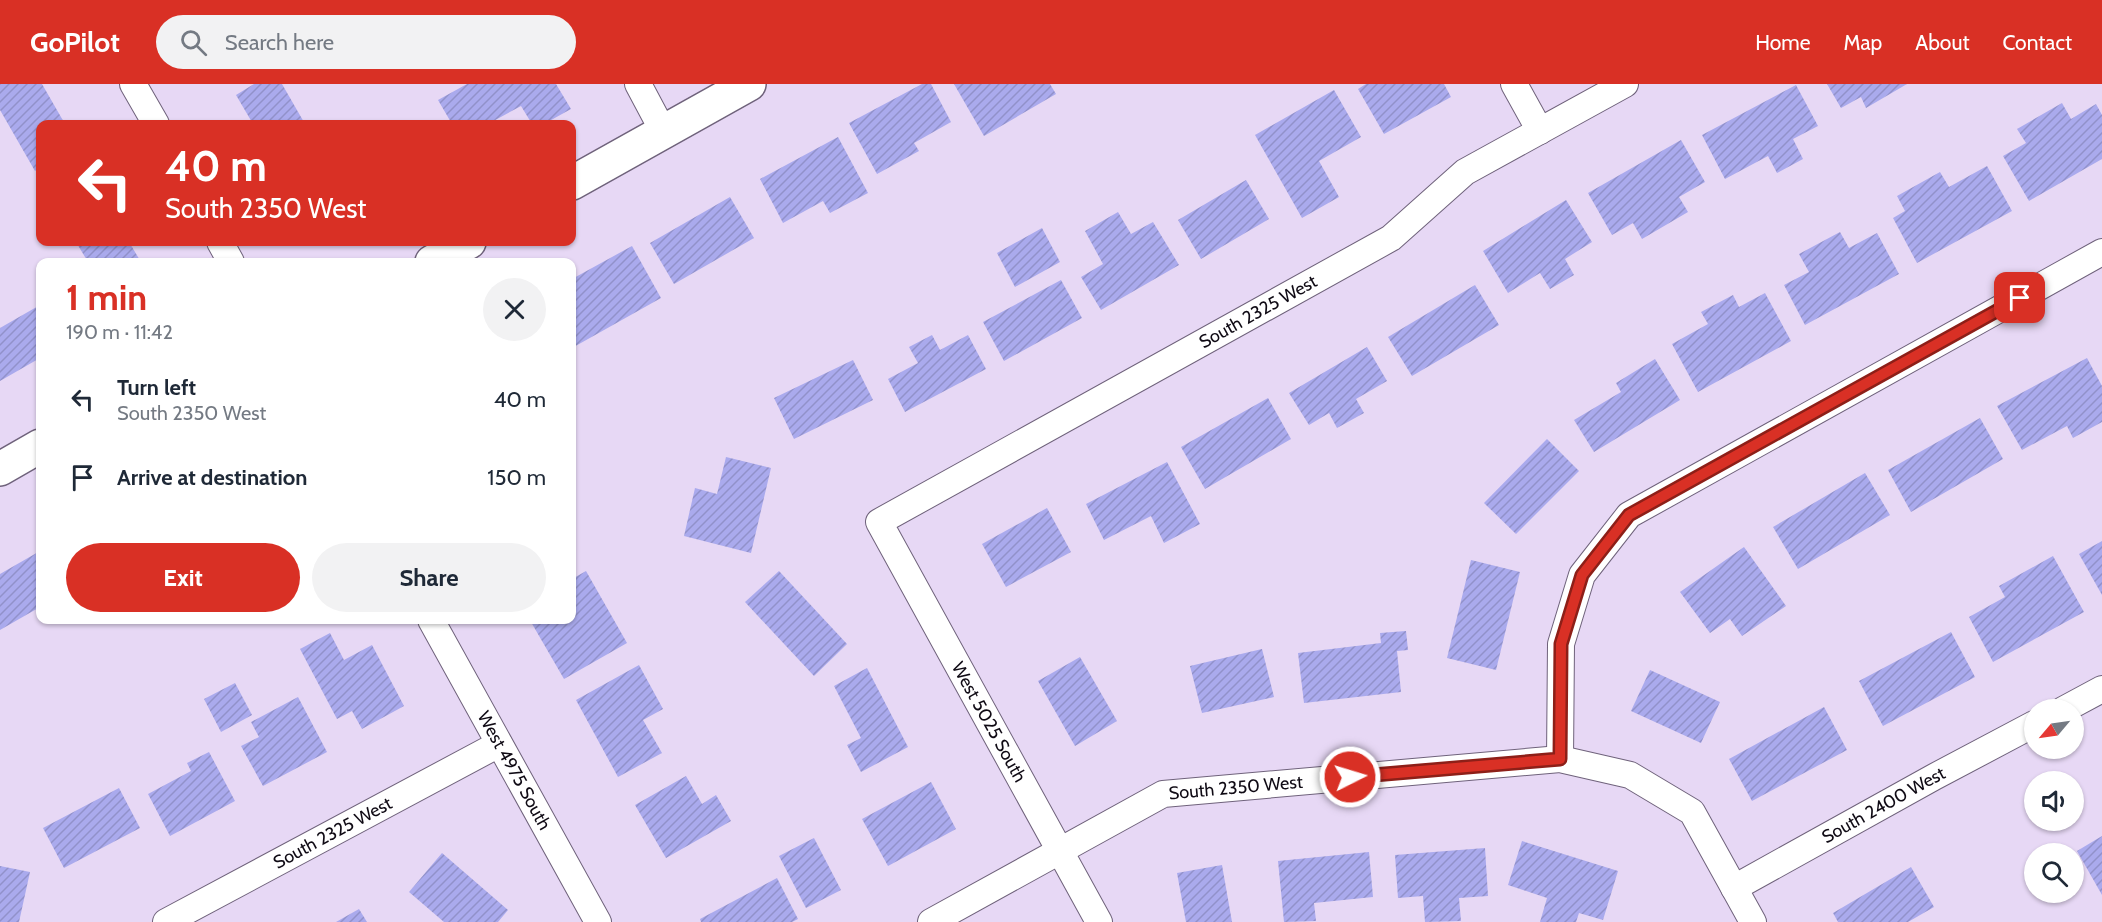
<!DOCTYPE html>
<html lang="en">
<head>
<meta charset="utf-8">
<style>
  :root { --surface:#fff; --page:#f2f2f3; --text:#1f2937; --muted:#747a83; --accent:#d93025 }
  body { margin:0; font-family:Cabin,sans-serif; background:var(--page); color:var(--text); height:100vh; display:flex; flex-direction:column; font-size:22px; white-space:nowrap }
  * { box-sizing:border-box; margin:0 }
  p { font-size:20px; color:var(--muted) }
  .icon { flex:none; width:33px; height:33px; fill:none; stroke:currentColor; stroke-width:2; stroke-linecap:round; stroke-linejoin:round }
  .map { position:relative; flex:1; overflow:hidden }
  .details { position:absolute; left:36px; top:174px; width:540px; height:366px; display:flex; flex-direction:column; background:var(--surface); border-radius:12px; box-shadow:0 2px 4px #0004 }
  .details>* { flex:none }
  .banner { position:absolute; left:36px; top:36px; width:540px; height:126px; border-radius:12px; box-shadow:0 2px 4px #0004; background:#d93025; color:#fff; overflow:hidden }
  .needle { width:39px; rotate:241deg }
  .controls { position:absolute; left:2024px; top:615px; display:grid; gap:12px }
  .controls a { display:grid; place-items:center; width:60px; height:60px; border-radius:50%; background:var(--surface); box-shadow:0 2px 4px #0004; font-size:30px }
  .pin { position:absolute; display:grid; place-items:center; width:51px; height:51px; color:#fff; margin:-26px; border-radius:12px; box-shadow:0 3px 9px #0006 }
  .me { position:absolute; width:66px; margin:-33px; rotate:85deg; stroke-linejoin:round; filter:drop-shadow(0 0 4px #0008) }
  .turn { display:flex; align-items:center; gap:21px; height:126px; padding:0 30px; font-size:27px }
  .turn .icon { width:78px; height:78px; stroke-width:2.5 }
  .turn b { display:block; font-size:42px; line-height:51px }
  .round { display:grid; place-items:center; flex:none; width:63px; height:63px; border-radius:32px; background:var(--page) }
  .headline { display:flex; align-items:center; justify-content:space-between; height:102px; padding:0 30px }
  h1 { font-size:36px; font-weight:700; line-height:45px; color:var(--accent) }
  .primary-button { display:flex; gap:12px; margin-top:auto; padding:12px 30px }
  .primary-button a { flex:1; height:69px; border-radius:36px; background:var(--accent); color:#fff; font-size:24px; font-weight:700; line-height:69px; text-align:center }
  .primary-button a+a { background:var(--page); color:var(--text) }
  ul { padding:0; list-style:none }
  li { display:flex; align-items:center; gap:18px; height:78px; padding:0 30px }
  li div { flex:1 }
  li b { display:block; font-size:22px }
  li em { font-style:normal }
  header { display:flex; align-items:center; gap:36px; box-sizing:border-box; height:84px; padding:0 30px; background:var(--accent); color:#fff }
  header strong { font-size:28px }
  nav { display:flex; gap:33px; margin-inline-start:auto; font-size:21px }
  .search { width:420px; height:54px; background:var(--page); display:flex; align-items:center; gap:15px; box-sizing:border-box; padding:0 21px; border-radius:33px; color:var(--muted); font-size:22px }
  .map>svg:first-child { display:block }
  .building { fill:url(#building-hatch) }
  .lines { fill:none; stroke-linecap:round; stroke-linejoin:round }
  .street-casing { stroke:#6f627b; stroke-width:28 }
  .secondary-casing { stroke:#6f627b; stroke-width:36 }
  .street { stroke:#fff; stroke-width:26 }
  .secondary { stroke:#fff; stroke-width:33 }
  .route-casing { stroke:#8d1f18; stroke-width:15 }
  .route { stroke:#d93025; stroke-width:10 }
  .labels { text-anchor:middle; stroke-width:5; stroke-linejoin:round; paint-order:stroke }
  .street-label { font-size:18px; fill:#0f0a14; stroke:#fff }
</style>
</head>
<body>
<header>
<strong>GoPilot</strong>
<div class="search"><svg class="icon" aria-label="search" viewBox="0 0 24 24"><circle cx="10" cy="10" r="6"/><path d="M15 15l6 6"/></svg>Search here</div>
<nav><a>Home</a><a>Map</a><a>About</a><a>Contact</a></nav>
</header>
<div class="map">
<svg width="2102" height="838" viewBox="0 0 2102 838">
  <defs>
    <pattern id="building-hatch" width="6" height="6" patternUnits="userSpaceOnUse" patternTransform="scale(1.5)"><rect width="6" height="6" fill="#aaaaed"/><path d="M-1 1l2-2M0 6l6-6M5 7l2-2" fill="none" stroke="#9191ca"/></pattern>
  </defs>
  <rect width="100%" height="100%" fill="#e7d8f5"/>
  <g class="building">
    <polygon points="0,0 42,0 65,40 40,40 40,83 35,87 0,26"/>
    <polygon points="254,0 282,0 305,40 253,40 236,11"/>
    <polygon points="467,0 556,0 571,25 544,40 532,40 521,22 488,40 452,40 438,16"/>
    <polygon points="922,0 931,0 951,38 914,59 919,67 877,90 849,39"/>
    <polygon points="954,0 1050,0 1056,10 984,52"/>
    <polygon points="1366,0 1444,0 1451,13 1384,50 1358,5"/>
    <polygon points="1827,0 1907,0 1866,24 1861,13 1841,24"/>
    <polygon points="1796,1 1818,42 1793,55 1803,75 1777,89 1768,72 1725,95 1702,51"/>
    <polygon points="1334,6 1361,53 1319,77 1339,113 1302,134 1255,51"/>
    <polygon points="2062,19 2071,35 2096,20 2102,31 2102,75 2029,117 2003,72 2026,59 2017,45"/>
    <polygon points="838,53 868,109 830,129 823,117 783,139 760,95"/>
    <polygon points="1681,56 1705,98 1679,113 1688,128 1642,155 1633,139 1612,151 1588,109"/>
    <polygon points="1987,82 2012,127 1917,179 1893,134 1905,127 1897,112 1940,88 1949,103"/>
    <polygon points="1246,96 1269,135 1201,175 1178,136"/>
    <polygon points="730,113 754,154 674,200 650,159"/>
    <polygon points="1566,116 1592,158 1565,175 1574,191 1550,205 1540,189 1508,209 1483,167"/>
    <polygon points="1118,128 1131,150 1153,138 1179,181 1101,226 1081,193 1103,180 1085,147"/>
    <polygon points="1042,144 1060,178 1015,203 997,169"/>
    <polygon points="1840,148 1849,164 1877,149 1899,190 1805,241 1784,201 1809,188 1799,170"/>
    <polygon points="76,158 129,158 141,178 88,178"/>
    <polygon points="632,162 661,214 572,264 572,195"/>
    <polygon points="1061,196 1082,234 1004,277 983,238"/>
    <polygon points="1475,201 1499,241 1412,292 1388,253"/>
    <polygon points="1765,209 1791,257 1698,308 1672,260 1708,240 1701,228 1733,211 1739,223"/>
    <polygon points="40,221 40,274 0,297 0,244"/>
    <polygon points="932,251 940,266 968,251 986,285 905,328 888,295 918,279 909,263"/>
    <polygon points="1367,263 1387,297 1356,315 1364,329 1337,344 1329,329 1309,341 1289,309"/>
    <polygon points="2087,274 2102,302 2102,338 2073,354 2067,342 2022,366 1997,322"/>
    <polygon points="1655,275 1680,316 1594,368 1574,336 1621,308 1616,299"/>
    <polygon points="853,276 873,316 794,355 774,314"/>
    <polygon points="1268,314 1291,355 1205,405 1181,363"/>
    <polygon points="1980,334 2003,375 1911,428 1888,386"/>
    <polygon points="1547,355 1579,387 1516,450 1484,419"/>
    <polygon points="726,373 771,384 751,469 684,452 695,404 717,410"/>
    <polygon points="1167,378 1200,440 1164,459 1151,432 1104,456 1086,420"/>
    <polygon points="1865,389 1890,431 1798,485 1773,443"/>
    <polygon points="1047,424 1071,468 1006,503 982,460"/>
    <polygon points="2102,457 2102,511 2079,470"/>
    <polygon points="1744,463 1786,522 1742,552 1730,535 1710,549 1680,508"/>
    <polygon points="40,467 40,523 0,546 0,490"/>
    <polygon points="2053,472 2084,528 1993,578 1969,533 2005,513 1999,502"/>
    <polygon points="1471,476 1520,488 1496,586 1447,574"/>
    <polygon points="586,487 627,559 564,595 531,538 536,536 572,536 572,495"/>
    <polygon points="779,487 847,560 814,592 745,518"/>
    <polygon points="1406,547 1408,566 1397,567 1401,608 1304,619 1298,569 1381,559 1380,549"/>
    <polygon points="1951,548 1975,593 1883,642 1859,597"/>
    <polygon points="330,549 344,576 372,561 404,622 362,645 352,627 337,635 300,565"/>
    <polygon points="1262,565 1274,613 1202,629 1190,582"/>
    <polygon points="1080,573 1117,637 1075,662 1038,597"/>
    <polygon points="639,581 663,625 643,636 662,669 618,693 576,616"/>
    <polygon points="867,584 908,663 861,688 847,661 861,654 834,602"/>
    <polygon points="1650,586 1720,618 1701,659 1631,627"/>
    <polygon points="235,599 252,631 221,648 204,615"/>
    <polygon points="298,613 327,668 263,702 241,662 259,653 251,638"/>
    <polygon points="1824,623 1847,666 1752,717 1729,675"/>
    <polygon points="209,668 235,717 170,752 148,710 191,687 187,679"/>
    <polygon points="686,692 702,720 716,711 731,737 666,774 635,721"/>
    <polygon points="931,698 956,745 888,782 862,735"/>
    <polygon points="119,704 140,744 64,784 43,744"/>
    <polygon points="2102,752 2102,811 2077,767"/>
    <polygon points="814,754 841,806 806,824 779,772"/>
    <polygon points="1522,757 1618,787 1603,836 1579,829 1576,838 1540,838 1547,814 1508,801"/>
    <polygon points="1485,764 1488,812 1459,814 1461,837 1425,838 1423,812 1398,814 1395,771"/>
    <polygon points="1369,768 1373,813 1314,819 1316,837 1284,838 1278,777"/>
    <polygon points="442,769 508,826 498,838 444,838 409,808"/>
    <polygon points="1222,781 1232,838 1186,838 1177,789"/>
    <polygon points="0,782 30,788 19,838 0,838"/>
    <polygon points="1911,783 1934,823 1908,838 1838,838 1833,829"/>
    <polygon points="777,794 798,835 792,838 701,838 700,835"/>
    <polygon points="359,825 367,838 336,838"/>
  </g>
  <g class="lines">
    <defs>
      <g id="street">
        <polyline points="133,0 156,40"/>
        <polyline points="638,0 663,47"/>
        <polyline points="1514,0 1540,47"/>
        <polyline points="220,158 231,178"/>
        <path id="s1" d="M431,536L598,838"/>
        <polyline points="2063,626 2102,605"/>
        <polyline points="1560,675 1561,560 1582,491 1629,431 2102,168"/>
        <path id="s2" d="M1734,804L1934,693L2034,640"/>
        <path id="s3" d="M166,838L499,660"/>
        <path id="s4" d="M931,838L1163,710L1560,675L1630,691L1692,728L1753,838"/>
        <path id="s5" d="M1099,838L879,438L1391,154L1465,88L1625,0"/>
      </g>
      <g id="secondary">
        <polyline points="572,99 749,0"/>
        <polyline points="432,178 469,158"/>
        <polyline points="0,385 40,362"/>
      </g>
    </defs>
    <use href="#street" class="street-casing"/>
    <use href="#secondary" class="secondary-casing"/>
    <use href="#street" class="street"/>
    <use href="#secondary" class="secondary"/>
  </g>
  <g class="lines">
    <defs>
      <polyline id="route" points="1350,693 1560,675 1561,560 1582,491 1629,431 2020,214"/>
    </defs>
    <use href="#route" class="route-casing"/>
    <use href="#route" class="route"/>
  </g>
  <g class="labels">
    <g class="street-label">
      <text dy="6" stroke="none"><textPath href="#s5" startOffset="890">South 2325 West</textPath></text>
      <text transform="translate(989 638) rotate(61)" y="6">West 5025 South</text>
      <text dy="6" stroke="none"><textPath href="#s1" startOffset="172">West 4975 South</textPath></text>
      <text dy="6" stroke="none"><textPath href="#s4" startOffset="338">South 2350 West</textPath></text>
      <text dy="6" stroke="none"><textPath href="#s2" startOffset="171">South 2400 West</textPath></text>
      <text dy="6" stroke="none"><textPath href="#s3" startOffset="189">South 2325 West</textPath></text>
    </g>
  </g>
</svg>
<div class="controls">
<a><svg class="needle" viewBox="-14 -14 28 28"><path d="M0-13l5 13h-10z" fill="#e53935"/><path d="M0 13l5-13h-10z" fill="#747a83"/></svg></a>
<a><svg class="icon" aria-label="sound" viewBox="0 0 24 24"><path d="M4 9h4l5-4v14l-5-4H4zM17 9q2 3 0 6"/></svg></a>
<a><svg class="icon" aria-label="search" viewBox="0 0 24 24"><circle cx="10" cy="10" r="6"/><path d="M15 15l6 6"/></svg></a>
</div>
<div class="pin" style="left:2020px;top:214px;background:#d93025"><svg class="icon" aria-label="arrive" viewBox="0 0 24 24"><path d="M6 21V4h12l-3 4 3 4H6"/></svg></div>
<svg class="me" style="left:1350px;top:693px" viewBox="-20 -20 40 40"><circle r="17" fill="#d93025" stroke="#fff" stroke-width="3"/><path d="M0-11L8 9 0 5-8 9z" fill="#fff"/></svg>
<div class="banner">
<div class="turn"><svg class="icon" aria-label="left" viewBox="0 0 24 24"><path d="M17 20v-9H6M10 6l-5 5 5 5"/></svg><div><b>40 m</b>South 2350 West</div></div>
</div>
<section class="details">
<div class="headline"><div><h1>1 min</h1><p>190 m · 11:42</p></div><a class="round"><svg class="icon" aria-label="close" viewBox="0 0 24 24"><path d="M6 6l12 12M18 6L6 18"/></svg></a></div>
<ul>
<li><svg class="icon" aria-label="left" viewBox="0 0 24 24"><path d="M17 20v-9H6M10 6l-5 5 5 5"/></svg><div><b>Turn left</b><p>South 2350 West</p></div><em>40 m</em></li>
<li><svg class="icon" aria-label="arrive" viewBox="0 0 24 24"><path d="M6 21V4h12l-3 4 3 4H6"/></svg><div><b>Arrive at destination</b></div><em>150 m</em></li>
</ul>
<div class="primary-button"><a>Exit</a><a>Share</a></div>
</section>
</div>
</body>
</html>
